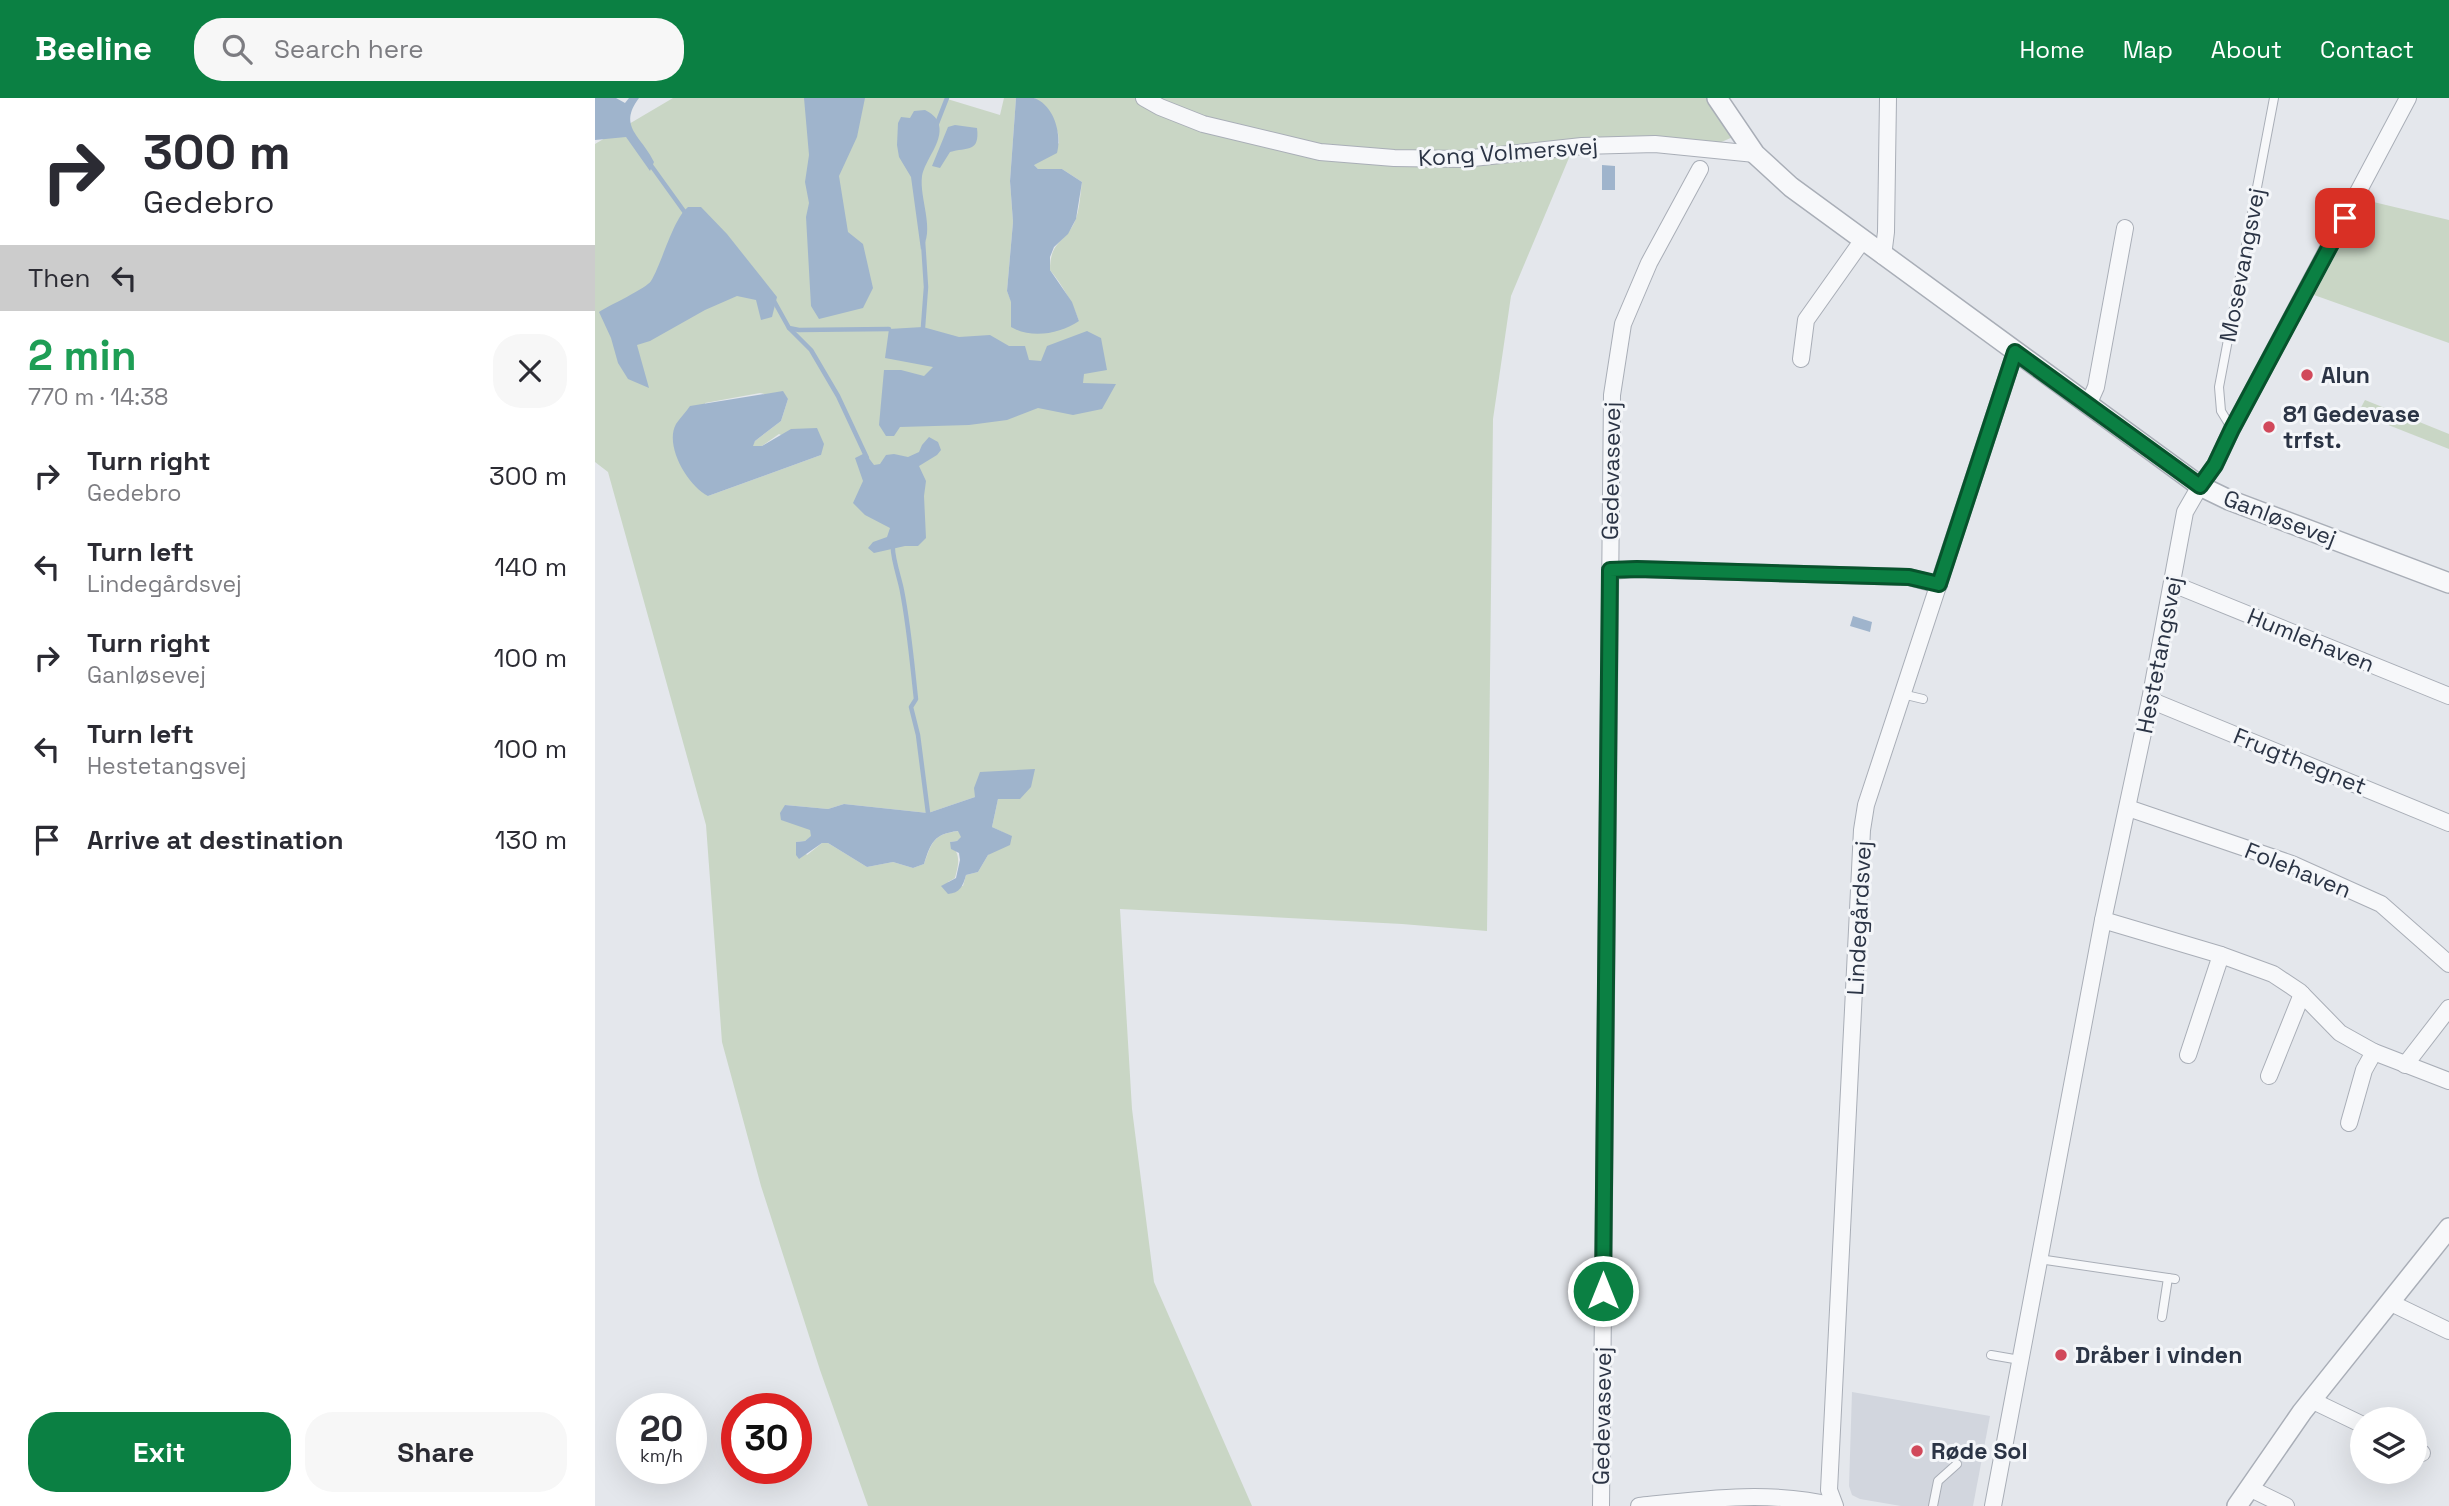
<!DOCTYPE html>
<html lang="en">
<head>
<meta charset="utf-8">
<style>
  :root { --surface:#fff; --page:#f7f7f7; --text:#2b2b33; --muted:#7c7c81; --accent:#0b8043 }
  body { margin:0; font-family:"Space Grotesk",sans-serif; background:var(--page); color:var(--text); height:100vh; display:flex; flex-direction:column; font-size:26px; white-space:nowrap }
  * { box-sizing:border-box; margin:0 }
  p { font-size:23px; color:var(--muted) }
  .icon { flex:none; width:38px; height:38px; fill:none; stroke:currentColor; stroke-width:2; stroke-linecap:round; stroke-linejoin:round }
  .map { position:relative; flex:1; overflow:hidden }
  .details { display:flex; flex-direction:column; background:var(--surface); width:595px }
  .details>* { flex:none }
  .guide { background:#fff; color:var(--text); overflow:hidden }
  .fabs { position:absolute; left:1755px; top:1309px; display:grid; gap:14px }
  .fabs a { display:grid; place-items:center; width:77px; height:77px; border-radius:50%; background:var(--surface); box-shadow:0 7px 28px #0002; font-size:35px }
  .speed { position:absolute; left:21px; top:1295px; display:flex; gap:14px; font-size:35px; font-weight:700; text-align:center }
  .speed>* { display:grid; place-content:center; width:91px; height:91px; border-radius:50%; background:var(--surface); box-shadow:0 7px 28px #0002; line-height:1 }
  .speed small { font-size:18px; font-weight:400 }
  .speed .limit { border:10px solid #d22; background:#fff; color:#111 }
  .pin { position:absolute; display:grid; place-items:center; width:60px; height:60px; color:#fff; margin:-30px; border-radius:14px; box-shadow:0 4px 10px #0006 }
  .me { position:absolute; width:77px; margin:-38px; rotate:0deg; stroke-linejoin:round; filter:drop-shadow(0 0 5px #0008) }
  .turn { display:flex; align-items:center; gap:24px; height:147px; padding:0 28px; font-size:32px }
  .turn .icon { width:91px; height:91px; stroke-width:2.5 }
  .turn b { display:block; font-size:49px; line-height:60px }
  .then { display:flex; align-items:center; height:66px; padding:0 28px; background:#0003; gap:14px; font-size:26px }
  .round { display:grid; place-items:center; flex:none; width:74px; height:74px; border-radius:28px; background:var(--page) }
  .overview { display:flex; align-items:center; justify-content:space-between; height:119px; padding:0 28px }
  h1 { font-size:42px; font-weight:600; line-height:52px; color:#1e9e55 }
  .action { display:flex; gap:14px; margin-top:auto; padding:14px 28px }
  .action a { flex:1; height:80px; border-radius:28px; background:var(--accent); color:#fff; font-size:28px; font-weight:600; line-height:80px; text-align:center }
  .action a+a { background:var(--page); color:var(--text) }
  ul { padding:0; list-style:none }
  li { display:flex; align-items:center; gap:21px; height:91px; padding:0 28px }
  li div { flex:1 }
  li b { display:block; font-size:26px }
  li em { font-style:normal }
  header { display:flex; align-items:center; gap:42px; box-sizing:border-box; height:98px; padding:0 35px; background:var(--accent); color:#fff }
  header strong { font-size:33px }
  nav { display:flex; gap:38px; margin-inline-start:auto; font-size:24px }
  .search { width:490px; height:63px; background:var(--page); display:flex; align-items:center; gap:18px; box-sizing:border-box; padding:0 24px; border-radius:28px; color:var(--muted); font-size:26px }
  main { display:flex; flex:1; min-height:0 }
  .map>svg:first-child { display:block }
  .built { fill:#d2d6de }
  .green { fill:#c9d6c5; fill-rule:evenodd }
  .water { fill:#9fb4cc }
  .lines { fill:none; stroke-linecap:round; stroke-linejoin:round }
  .stream { stroke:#9fb4cc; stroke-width:4.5 }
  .service-casing { stroke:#a9aeb7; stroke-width:10 }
  .minor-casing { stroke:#a9aeb7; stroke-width:18 }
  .tertiary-casing { stroke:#a9aeb7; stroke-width:22 }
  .service { stroke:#f7f8fa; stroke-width:8 }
  .minor { stroke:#f7f8fa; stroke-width:16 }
  .tertiary { stroke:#f7f8fa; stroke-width:19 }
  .route-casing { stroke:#07532c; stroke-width:18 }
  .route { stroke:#0b8043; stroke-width:12 }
  .poi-dot { fill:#d1495b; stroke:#f4f6f9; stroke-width:2.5 }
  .labels { text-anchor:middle; stroke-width:6; stroke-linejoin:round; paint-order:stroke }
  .street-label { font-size:23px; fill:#2b3445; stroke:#f4f6f9 }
  .poi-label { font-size:23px; font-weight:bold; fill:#2b3445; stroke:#f4f6f9; text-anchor:start }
</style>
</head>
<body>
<header>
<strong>Beeline</strong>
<div class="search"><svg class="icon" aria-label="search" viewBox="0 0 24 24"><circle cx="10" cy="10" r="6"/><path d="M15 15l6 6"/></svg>Search here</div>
<nav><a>Home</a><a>Map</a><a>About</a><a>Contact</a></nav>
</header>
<main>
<section class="details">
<div class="guide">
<div class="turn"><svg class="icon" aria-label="right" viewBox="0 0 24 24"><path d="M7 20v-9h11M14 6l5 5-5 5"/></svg><div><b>300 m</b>Gedebro</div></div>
<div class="then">Then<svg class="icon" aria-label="left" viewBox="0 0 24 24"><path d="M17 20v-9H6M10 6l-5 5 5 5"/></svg></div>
</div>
<div class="overview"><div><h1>2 min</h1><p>770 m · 14:38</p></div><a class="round"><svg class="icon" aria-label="close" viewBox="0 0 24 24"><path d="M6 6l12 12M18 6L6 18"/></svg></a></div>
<ul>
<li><svg class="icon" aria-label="right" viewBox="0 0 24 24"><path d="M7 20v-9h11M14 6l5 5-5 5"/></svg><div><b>Turn right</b><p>Gedebro</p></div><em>300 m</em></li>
<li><svg class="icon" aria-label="left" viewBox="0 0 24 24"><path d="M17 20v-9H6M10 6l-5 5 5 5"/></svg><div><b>Turn left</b><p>Lindegårdsvej</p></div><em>140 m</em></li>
<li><svg class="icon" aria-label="right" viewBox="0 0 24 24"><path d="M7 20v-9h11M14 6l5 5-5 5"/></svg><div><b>Turn right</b><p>Ganløsevej</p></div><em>100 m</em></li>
<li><svg class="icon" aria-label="left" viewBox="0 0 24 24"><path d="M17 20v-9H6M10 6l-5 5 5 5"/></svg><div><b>Turn left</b><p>Hestetangsvej</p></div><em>100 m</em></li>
<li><svg class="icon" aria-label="arrive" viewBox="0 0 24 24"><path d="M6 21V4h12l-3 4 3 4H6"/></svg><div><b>Arrive at destination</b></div><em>130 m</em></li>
</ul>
<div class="action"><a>Exit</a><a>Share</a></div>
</section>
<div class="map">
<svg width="1854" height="1408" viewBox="0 0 1854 1408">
  <rect width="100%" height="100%" fill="#e4e7ec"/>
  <polygon class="built" points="1257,1294 1395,1318 1378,1408 1306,1408 1265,1401 1257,1397 1254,1388"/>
  <g class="green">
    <path d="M78,0H349L405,17L409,0H421L415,83L418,124L412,193L416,203V228L484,223C477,204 468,188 455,172C455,142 470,146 480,123C485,111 485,97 487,84L467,71H443L438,66L464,45L463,35L453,11L439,0H1114L1138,39L1124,45L976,55L916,198L898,321L892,833L807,826L525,811L537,1011L559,1184L657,1408H273L225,1272L166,1088L127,944L111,727L13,374L0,364V46ZM165,295L193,301L186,323L160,343L157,348H167L184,336L226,357L113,398L110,305ZM380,699L403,701L397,729L416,738L393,757L383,774L371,777L368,788L353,784L360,780C364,764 366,758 355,744L362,743L367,739L364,733C338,736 337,744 329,766L318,770L298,764L272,769L233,745H227L212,757L201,744L210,743L217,738L215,731L190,707L233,711L249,706L333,715Z"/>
    <polygon points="1770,102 1854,122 1854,245 1719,197"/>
    <polygon points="1770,302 1854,336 1854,351 1763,315"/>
  </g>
  <g class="water">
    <path d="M0,0H21L30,5L34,0H44C22,29 47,38 59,64L55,73L31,39L0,42Z"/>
    <polygon points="209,0 270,0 262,39 244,78 253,134 268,146 278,190 268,210 224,221 216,208 211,119 214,105 210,84 214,57"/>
    <path d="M421,0C426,0 434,0 439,0C459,7 467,36 462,55L439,67L443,71H467L487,84L481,121L473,136L459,149L455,159V172L477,204L484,223C465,236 436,241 416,229V204L412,193L418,124L415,83Z"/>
    <path d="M330,12C336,15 342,19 344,27C348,44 330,62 327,78C324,101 341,133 326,152L316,79L304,59L302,47L303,25L306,19L315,20L319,13Z"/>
    <path d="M360,27L382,30C385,55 372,49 355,54L345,70L337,68L353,29Z"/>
    <polygon points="1007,67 1020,68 1020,92 1007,92"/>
    <path d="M93,109H106L132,136L182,199L177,219L166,222L161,202L142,198L110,212L55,243L42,247L54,290L33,281L23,265L16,240L4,214C13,208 52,190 56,183C67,165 78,121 93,109Z"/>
    <polygon points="328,229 364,239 395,237 414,248 430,248 434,262 446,263 452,248 492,233 506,240 512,272 489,276 488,285 521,286 507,311 478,317 443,310 412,322 374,327 305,329 299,338 291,338 284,327 289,272 306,272 329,278 338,269 290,260 294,231"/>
    <path d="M188,293L193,301L186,323L160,343L158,348H167L196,331L222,330L229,346L226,357L113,398C93,388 69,348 81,326C85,320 91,314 95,308Z"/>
    <polygon points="334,339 343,344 346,352 342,357 324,368 331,383 329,398 331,440 323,448 310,448 279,455 273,450 278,444 292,439 295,430 270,417 258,405 268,383 260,360 270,355 279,367 285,366 291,357 299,356 313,359 324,354 327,347"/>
    <polygon points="1258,518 1277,524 1275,534 1255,528"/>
    <path d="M440,671L436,689L425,701H403L397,729L417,738L415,747L393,757L383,774L371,777C368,788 365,795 353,796L346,788L361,780L365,762L364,755L356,751L355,744L362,743L366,739L363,733C339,736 336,744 329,766L318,770L298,764L272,769L233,745H227L204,761L201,757V744L210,743L216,738L215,732L186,722L185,715L190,707L233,711L249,706L333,715L380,699L379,690L385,674Z"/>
  </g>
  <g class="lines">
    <g class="stream">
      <polyline points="341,28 352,0"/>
      <polyline points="55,66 91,116"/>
      <polyline points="179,203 194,230 204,232 294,231"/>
      <polyline points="328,229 331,189 328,143"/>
      <polyline points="194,230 216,252 243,298 272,360"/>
      <path d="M298,446C296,457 305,481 307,493C314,529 317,565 321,601L316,609L323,637L333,715"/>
    </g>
    <defs>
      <g id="service">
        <polyline points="1637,331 1626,313 1624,289 1679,0"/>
        <polyline points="1307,596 1328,601"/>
        <polyline points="1444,1161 1580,1181"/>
        <polyline points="1567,1219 1573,1180"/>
        <polyline points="1396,1257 1425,1262"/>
        <polyline points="1338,1408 1343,1383 1362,1366"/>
      </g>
      <g id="minor">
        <polyline points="549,0 565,9 608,26 725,54 799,60 869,61 987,48 1060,46 1160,56"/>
        <polyline points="1288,158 1291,134 1293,0"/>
        <polyline points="1206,261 1211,222 1267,143"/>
        <polyline points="1493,307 1501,289 1530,130"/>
        <polyline points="1015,473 1042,471 1314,479 1344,487"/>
        <polyline points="1578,486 1854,598"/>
        <polyline points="1555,602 1854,725"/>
        <polyline points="1533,710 1697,766 1786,806 1854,866"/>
        <polyline points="1508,822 1626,857 1678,876 1705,894 1745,935 1779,954 1854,983"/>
        <polyline points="1593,957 1626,857"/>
        <polyline points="1810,967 1854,910"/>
        <polyline points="1674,978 1707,896"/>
        <polyline points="1754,1025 1769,972 1779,954"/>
        <polyline points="1794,1204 1854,1233"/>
        <polyline points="1716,1302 1768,1327"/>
        <polyline points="1820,1352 1827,1355"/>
        <polyline points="1654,1390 1691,1408"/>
        <polyline points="1006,1408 1017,297 1028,226 1054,165 1105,71"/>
        <path d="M1044,1408C1109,1401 1176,1392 1239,1408"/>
        <polyline points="1240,1408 1234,1392 1267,732 1271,707 1420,254"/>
        <polyline points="1398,1408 1508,822 1555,602 1590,414 1605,388 1620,367 1637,331 1813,0"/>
      </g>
      <g id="tertiary">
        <polyline points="1122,0 1160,56 1196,89 1605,388 1634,402 1854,485"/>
        <polyline points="1642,1408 1707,1314 1854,1130"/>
      </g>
    </defs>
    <use href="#service" class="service-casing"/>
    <use href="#minor" class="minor-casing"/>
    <use href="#tertiary" class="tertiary-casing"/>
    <use href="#service" class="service"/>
    <use href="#minor" class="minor"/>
    <use href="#tertiary" class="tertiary"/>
  </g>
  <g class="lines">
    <defs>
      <polyline id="route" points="1008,1193 1015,472 1042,471 1314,479 1344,486 1420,254 1605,388 1620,367 1637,331 1750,120"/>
    </defs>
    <use href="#route" class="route-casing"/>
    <use href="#route" class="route"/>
  </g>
  <g class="poi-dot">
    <circle cx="1712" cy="277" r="7"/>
    <circle cx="1674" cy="329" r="7"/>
    <circle cx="1466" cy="1257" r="7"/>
    <circle cx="1322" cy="1353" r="7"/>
  </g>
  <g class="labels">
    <g class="street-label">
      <text transform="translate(913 54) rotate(-4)" y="8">Kong Volmersvej</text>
      <text transform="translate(1647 167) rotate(-79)" y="8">Mosevangsvej</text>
      <text transform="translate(1016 373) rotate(-89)" y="8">Gedevasevej</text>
      <text transform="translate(1685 420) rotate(21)" y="8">Ganløsevej</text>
      <text transform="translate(1716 542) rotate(22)" y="8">Humlehaven</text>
      <text transform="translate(1564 557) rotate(-79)" y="8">Hestetangsvej</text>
      <text transform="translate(1705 663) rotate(22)" y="8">Frugthegnet</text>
      <text transform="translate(1703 772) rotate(22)" y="8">Folehaven</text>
      <text transform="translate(1264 820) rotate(-87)" y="8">Lindegårdsvej</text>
      <text transform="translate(1007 1318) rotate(-89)" y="8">Gedevasevej</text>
    </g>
    <g class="poi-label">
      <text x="1726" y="285">Alun</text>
      <text x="1688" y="324">81 Gedevase<tspan x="1688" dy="26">trfst.</tspan></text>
      <text x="1480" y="1265">Dråber i vinden</text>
      <text x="1336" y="1361">Røde Sol</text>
    </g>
  </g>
</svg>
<div class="fabs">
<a><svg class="icon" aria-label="layers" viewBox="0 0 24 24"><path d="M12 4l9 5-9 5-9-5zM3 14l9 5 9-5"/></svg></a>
</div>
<div class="speed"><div>20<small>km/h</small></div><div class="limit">30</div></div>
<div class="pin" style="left:1750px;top:120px;background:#d93025"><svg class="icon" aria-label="arrive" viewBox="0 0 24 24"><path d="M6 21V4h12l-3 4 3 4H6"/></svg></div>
<svg class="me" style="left:1008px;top:1193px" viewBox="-20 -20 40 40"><circle r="17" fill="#0b8043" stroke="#fff" stroke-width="3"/><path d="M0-11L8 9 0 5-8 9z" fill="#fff"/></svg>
</div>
</main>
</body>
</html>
